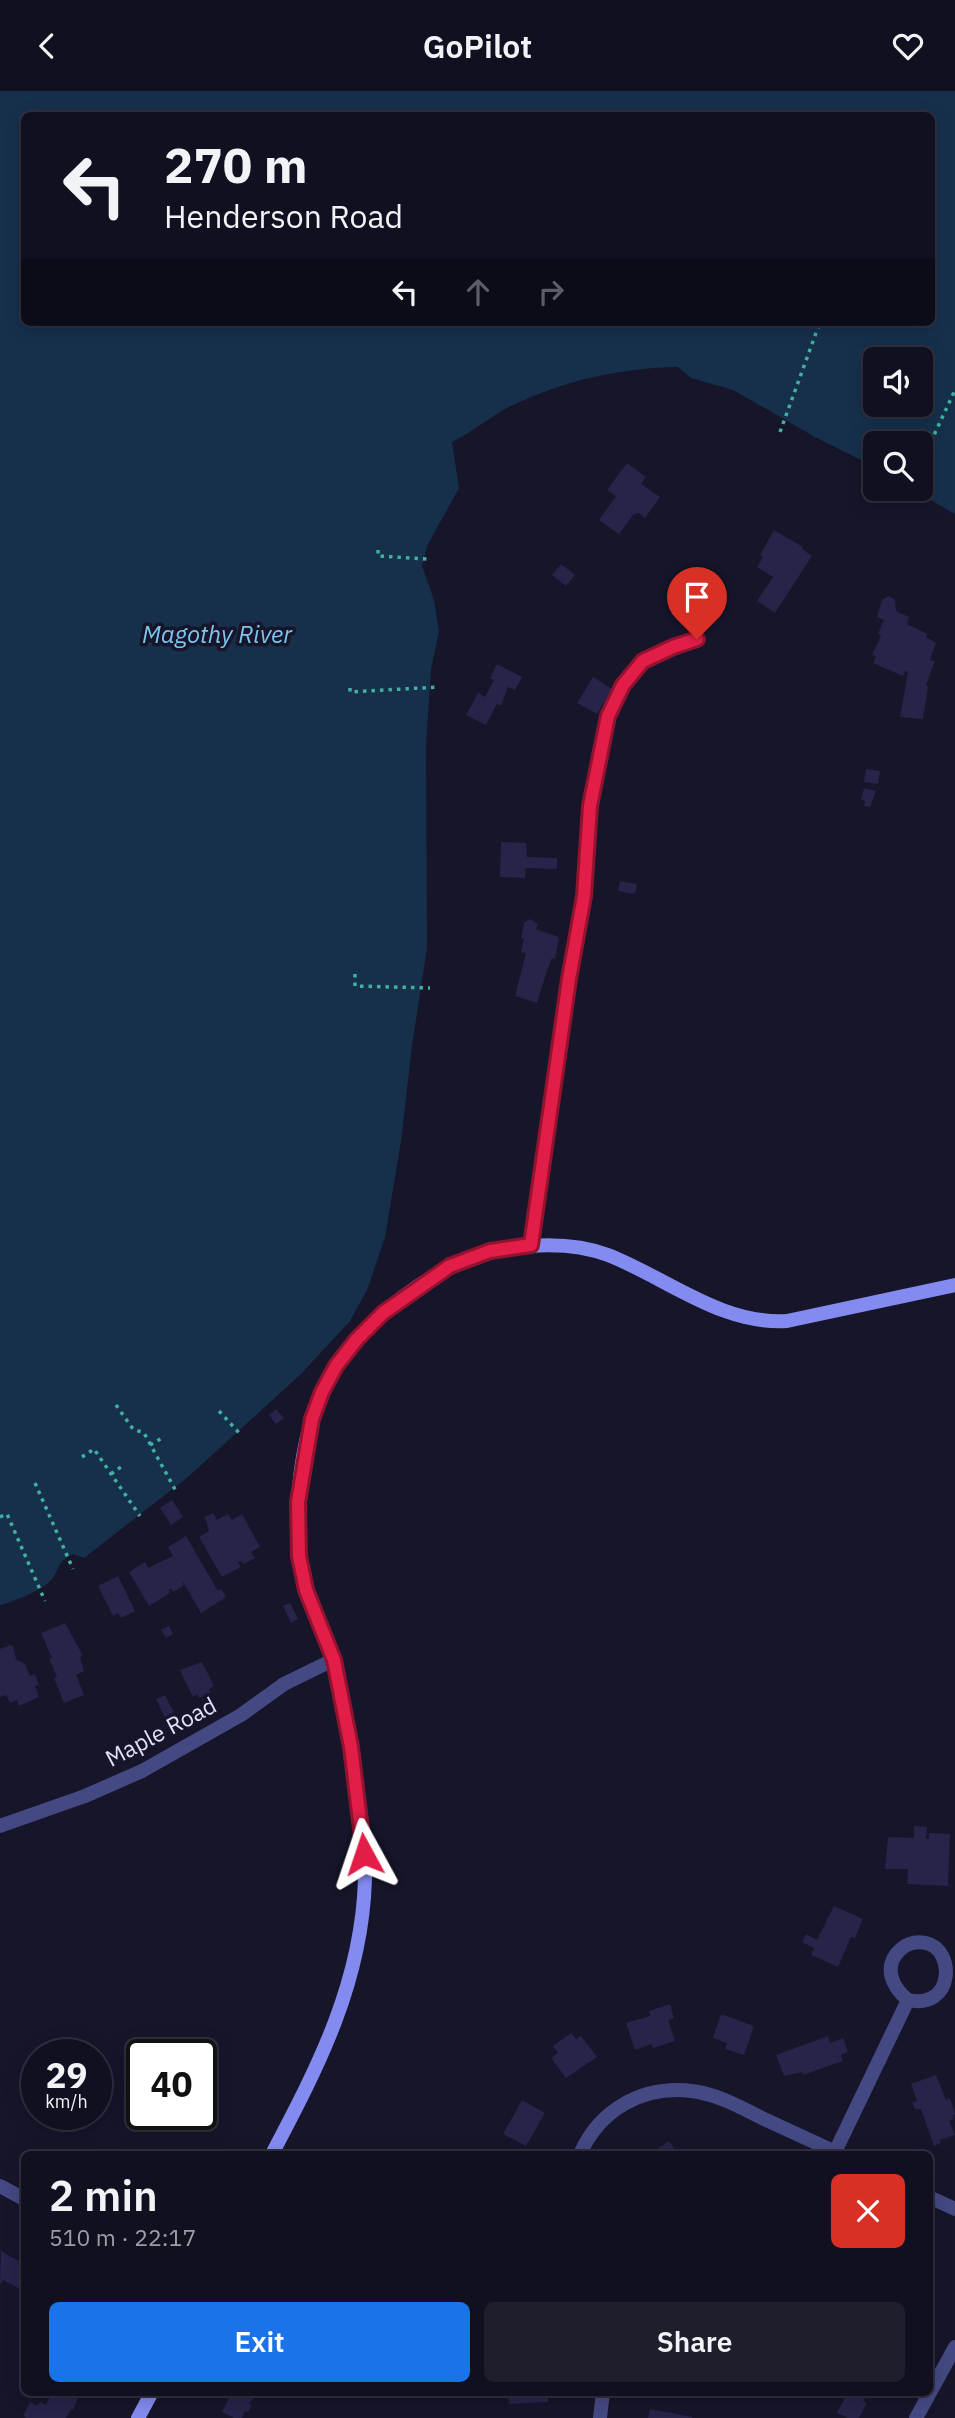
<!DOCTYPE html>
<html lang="en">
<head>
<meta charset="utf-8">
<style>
  :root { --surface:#101020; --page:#1e1e2d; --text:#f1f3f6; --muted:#9c9da5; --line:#30303e; --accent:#1a73e8 }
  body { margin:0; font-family:"IBM Plex Sans",sans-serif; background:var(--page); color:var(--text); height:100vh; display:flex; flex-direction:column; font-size:26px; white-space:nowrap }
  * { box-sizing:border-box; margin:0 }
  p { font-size:23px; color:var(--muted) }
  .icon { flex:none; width:38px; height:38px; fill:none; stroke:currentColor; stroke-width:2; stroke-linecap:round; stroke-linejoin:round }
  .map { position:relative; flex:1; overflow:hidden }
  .sheet { position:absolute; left:21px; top:2060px; width:912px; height:245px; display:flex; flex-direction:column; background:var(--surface); border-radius:10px; box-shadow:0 4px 18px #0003,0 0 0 2px var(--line) }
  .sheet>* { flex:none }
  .hud { position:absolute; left:21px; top:21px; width:914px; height:214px; border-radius:10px; box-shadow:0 4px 18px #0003,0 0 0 2px var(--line); background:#101020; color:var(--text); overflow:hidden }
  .controls { position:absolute; left:863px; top:256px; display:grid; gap:14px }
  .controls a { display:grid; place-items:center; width:70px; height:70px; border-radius:10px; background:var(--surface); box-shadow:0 4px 18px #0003,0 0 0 2px var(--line); font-size:35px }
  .speed { position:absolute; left:21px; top:1948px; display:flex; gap:14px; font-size:35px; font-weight:700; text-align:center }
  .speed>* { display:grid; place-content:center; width:91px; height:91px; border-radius:50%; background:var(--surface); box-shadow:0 4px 18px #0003,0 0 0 2px var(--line); line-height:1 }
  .speed small { font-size:18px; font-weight:400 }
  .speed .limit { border:4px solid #111; border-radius:10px; background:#fff; color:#111 }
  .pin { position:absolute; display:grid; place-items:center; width:60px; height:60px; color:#fff; margin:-72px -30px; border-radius:50% 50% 50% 0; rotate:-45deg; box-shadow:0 0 7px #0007 }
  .pin .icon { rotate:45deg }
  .me { position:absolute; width:77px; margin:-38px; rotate:355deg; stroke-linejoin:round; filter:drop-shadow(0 0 5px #0008) }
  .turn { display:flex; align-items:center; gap:24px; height:147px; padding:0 28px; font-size:32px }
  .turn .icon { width:91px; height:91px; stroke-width:2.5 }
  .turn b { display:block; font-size:49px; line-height:60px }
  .lanes { display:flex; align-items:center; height:66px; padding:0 28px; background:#0003; justify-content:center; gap:35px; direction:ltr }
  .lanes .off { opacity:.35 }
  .round { display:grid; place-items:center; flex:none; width:74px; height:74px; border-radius:10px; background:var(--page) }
  .summary { display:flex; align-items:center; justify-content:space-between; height:119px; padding:0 28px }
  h1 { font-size:42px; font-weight:600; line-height:52px }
  .action { display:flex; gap:14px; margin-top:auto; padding:14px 28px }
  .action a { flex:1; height:80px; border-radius:10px; background:var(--accent); color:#fff; font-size:28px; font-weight:600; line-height:80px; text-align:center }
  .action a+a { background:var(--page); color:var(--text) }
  header { display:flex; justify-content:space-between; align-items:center; height:91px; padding:0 28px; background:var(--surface); font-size:32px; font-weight:600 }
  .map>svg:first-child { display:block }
  .water { fill:#16304c; fill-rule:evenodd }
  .building { fill:#272349 }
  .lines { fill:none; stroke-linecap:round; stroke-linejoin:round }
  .path { stroke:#40b09f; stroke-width:3.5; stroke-dasharray:3.5 5; stroke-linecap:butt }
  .lane { stroke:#454983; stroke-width:10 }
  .street { stroke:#454983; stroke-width:14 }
  .secondary { stroke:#838bf0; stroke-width:14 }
  .route-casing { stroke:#92132f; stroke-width:18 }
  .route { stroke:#e11d48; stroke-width:12 }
  .labels { text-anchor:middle; stroke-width:7; stroke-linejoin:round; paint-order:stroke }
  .street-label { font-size:23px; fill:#e2e1fb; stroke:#16152a }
  .water-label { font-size:24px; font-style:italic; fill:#7bc5ef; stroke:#16152a }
</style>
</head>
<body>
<header><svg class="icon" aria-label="back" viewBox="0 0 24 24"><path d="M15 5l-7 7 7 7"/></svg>GoPilot<svg class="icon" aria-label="heart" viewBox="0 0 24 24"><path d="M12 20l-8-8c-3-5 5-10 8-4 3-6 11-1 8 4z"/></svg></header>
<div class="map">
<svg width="955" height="2327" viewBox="0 0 955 2327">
  <rect width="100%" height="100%" fill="#16152a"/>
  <path class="water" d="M0,0H955V423L910,397H920V352H875V376L815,346L733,299L691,287L678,276C624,277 571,288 522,310C497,320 476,339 452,351L459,397L427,455L422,475L434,509L439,541L431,578L426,654L427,857L412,955L401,1050L385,1146L367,1199L350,1230L301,1283L188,1386L84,1467L73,1463C55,1473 62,1475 52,1488C42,1500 15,1510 0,1514ZM24,24H931V231H24ZM875,268H920V313H875Z"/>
  <g class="building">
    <polygon points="627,372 646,386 641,393 660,406 645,427 639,422 634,423 619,443 599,429 616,405 607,399"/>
    <polygon points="774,439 803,456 802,458 812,465 775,522 757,510 773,486 757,476 763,466 760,464"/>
    <polygon points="561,473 575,484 566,495 552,484"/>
    <polygon points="889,505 895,509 896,520 909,526 907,533 927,543 926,546 936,552 930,569 935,570 926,594 928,596 923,628 900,626 908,581 905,580 903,585 873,572 876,565 872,564 881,545 878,543 884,529 877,526 882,509"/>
    <polygon points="497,573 522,586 515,599 508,596 501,615 497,613 486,634 466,624 478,602 485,606 494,589 490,587"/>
    <polygon points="593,586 612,598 597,623 577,612"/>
    <polygon points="866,678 880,680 878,693 864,691"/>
    <polygon points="864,697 876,700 870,716 864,715 865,710 861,709"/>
    <polygon points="501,751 526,752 527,766 557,767 557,778 526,777 525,787 500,786"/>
    <polygon points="620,790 637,793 635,803 618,800"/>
    <polygon points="530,828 538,833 536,838 559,846 555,868 552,867 547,880 537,912 515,905 526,862 521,861 524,848 521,847 524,832"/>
    <polygon points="276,1318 284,1327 276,1333 269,1324"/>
    <polygon points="172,1409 183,1426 171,1434 160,1417"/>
    <polygon points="213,1422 217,1429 228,1423 232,1429 242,1423 260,1456 251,1461 255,1467 244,1473 241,1470 238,1471 241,1476 222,1486 199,1446 209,1440 205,1426"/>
    <polygon points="186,1445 218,1500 221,1498 226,1506 201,1522 183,1491 183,1495 173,1501 171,1497 169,1499 170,1502 149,1515 129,1481 145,1471 148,1477 173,1465 168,1456"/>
    <polygon points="118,1485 135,1520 121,1527 118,1522 113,1525 98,1495"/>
    <polygon points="290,1512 298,1528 291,1532 283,1515"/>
    <polygon points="65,1532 83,1565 80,1566 84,1580 76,1584 84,1604 64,1612 54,1587 57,1586 49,1568 52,1567 41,1542"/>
    <polygon points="169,1535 173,1543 166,1547 161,1539"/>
    <polygon points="10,1554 13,1555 16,1568 25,1573 30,1585 35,1583 39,1594 35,1595 39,1606 19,1615 17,1609 10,1612 6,1604 0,1606 0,1558"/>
    <polygon points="202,1571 214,1595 209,1598 211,1602 199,1607 197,1603 193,1606 180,1579"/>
    <polygon points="165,1604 174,1622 165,1627 156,1608"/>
    <polygon points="914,1735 927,1736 926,1748 929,1748 929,1742 950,1743 948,1795 907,1793 908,1778 885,1778 888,1746 914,1747"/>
    <polygon points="834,1815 863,1828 855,1847 851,1846 838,1876 811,1864 814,1857 802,1851 806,1843 817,1849"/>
    <polygon points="670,1913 674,1927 668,1929 675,1950 653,1957 652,1953 635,1959 626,1932 650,1925 649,1920"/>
    <polygon points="721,1923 754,1935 744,1964 725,1958 727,1952 713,1947"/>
    <polygon points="571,1942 576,1948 581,1945 597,1966 566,1987 551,1967 558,1962 553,1955"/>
    <polygon points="828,1945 830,1952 843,1947 848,1961 841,1964 843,1970 803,1984 802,1981 784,1985 776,1964"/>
    <polygon points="936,1984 946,2009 950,2007 955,2023 953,2024 954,2028 949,2030 955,2044 940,2049 941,2052 934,2055 921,2018 915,2018 912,2011 917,2010 911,1993"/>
    <polygon points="522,2009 545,2022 526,2055 503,2043"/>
    <polygon points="669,2050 678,2063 649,2063 656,2059"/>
    <polygon points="1,2160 24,2173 24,2200 3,2189 0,2194"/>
    <polygon points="52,2301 80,2301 73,2319 71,2318 66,2327 27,2327 23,2325 30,2311 37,2315 40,2311 46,2314"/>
    <polygon points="232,2301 258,2301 249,2313 252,2314 248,2321 245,2320 242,2327 234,2327 222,2321"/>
    <polygon points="514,2301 548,2301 548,2311 509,2313 508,2302"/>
    <polygon points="848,2301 875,2301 871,2308 866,2305 863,2310 867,2312 859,2327 848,2327 837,2322"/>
    <polygon points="650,2318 692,2326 692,2327 648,2327"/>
  </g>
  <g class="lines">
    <g class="path">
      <polyline points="780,341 820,231"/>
      <polyline points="920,374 955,299"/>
      <polyline points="907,403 910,397"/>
      <polyline points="378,459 378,465 428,468"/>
      <polyline points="350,597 350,601 438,596"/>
      <polyline points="355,883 355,895 430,897"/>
      <polyline points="116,1314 133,1338 144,1342 177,1402"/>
      <polyline points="219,1320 242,1345"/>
      <polyline points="150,1354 164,1346"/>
      <polyline points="82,1366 94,1358 140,1425"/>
      <polyline points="111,1383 121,1376"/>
      <polyline points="35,1392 73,1478"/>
      <polyline points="0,1426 7,1423 45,1510"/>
    </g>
    <polyline class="lane" points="531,1154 569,888 584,805 590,715 608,625 623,594 643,570 673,556 697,548"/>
    <g class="street">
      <polyline points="0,1735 85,1705 142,1680 241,1624 284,1593 333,1569"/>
      <path d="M835,2061L908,1909C955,1919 955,1858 926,1852C917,1850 908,1852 901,1858C882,1875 892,1896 908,1909"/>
      <path d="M580,2063C600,2018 643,1994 692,2000C717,2003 740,2016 762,2027C788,2039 814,2051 840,2063"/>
      <polyline points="0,2095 24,2108"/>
      <polyline points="929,2106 955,2118"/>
      <polyline points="600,2327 603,2301"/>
      <polyline points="916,2327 955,2256"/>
    </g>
    <g class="secondary">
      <path d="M272,2063C319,1974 362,1891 365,1788C366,1756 361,1725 356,1695C351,1653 345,1610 334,1570C326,1544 312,1520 305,1495C289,1430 299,1331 336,1275C347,1258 362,1244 376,1230C417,1188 471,1160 529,1155C554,1153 584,1155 608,1164C667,1187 721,1234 787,1230L955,1194"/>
      <polyline points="138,2327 152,2301"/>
    </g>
  </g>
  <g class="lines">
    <defs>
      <polyline id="route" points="364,1763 351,1656 334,1569 306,1499 299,1465 298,1411 312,1328 322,1301 336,1275 357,1248 383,1222 450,1175 490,1160 531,1154 569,888 584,805 590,715 608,625 623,594 643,570 673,556 697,548"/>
    </defs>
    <use href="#route" class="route-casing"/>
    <use href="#route" class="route"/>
  </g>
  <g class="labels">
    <g class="street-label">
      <text transform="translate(161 1641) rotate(-28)" y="8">Maple Road</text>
    </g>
    <g class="water-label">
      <text x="217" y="552">Magothy River</text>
    </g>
  </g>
</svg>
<div class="controls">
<a><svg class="icon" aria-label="sound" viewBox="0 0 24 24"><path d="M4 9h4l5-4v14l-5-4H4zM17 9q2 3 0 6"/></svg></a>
<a><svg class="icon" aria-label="search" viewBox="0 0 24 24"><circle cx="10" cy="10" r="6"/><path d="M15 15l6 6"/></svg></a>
</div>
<div class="speed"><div>29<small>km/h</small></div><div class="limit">40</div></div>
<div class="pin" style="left:697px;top:548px;background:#d93025"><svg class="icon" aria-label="arrive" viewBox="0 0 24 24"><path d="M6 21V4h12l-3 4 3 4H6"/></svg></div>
<svg class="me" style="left:364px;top:1763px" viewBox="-20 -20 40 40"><path d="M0-17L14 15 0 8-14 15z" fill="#e11d48" stroke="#fff" stroke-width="4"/></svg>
<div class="hud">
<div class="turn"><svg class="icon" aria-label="left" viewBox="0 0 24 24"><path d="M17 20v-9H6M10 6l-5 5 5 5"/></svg><div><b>270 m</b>Henderson Road</div></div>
<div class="lanes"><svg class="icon" aria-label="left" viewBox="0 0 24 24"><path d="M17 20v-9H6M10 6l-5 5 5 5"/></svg><svg class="icon off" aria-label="ahead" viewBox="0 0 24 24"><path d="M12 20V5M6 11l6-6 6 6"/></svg><svg class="icon off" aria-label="right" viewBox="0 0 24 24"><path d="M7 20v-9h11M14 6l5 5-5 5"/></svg></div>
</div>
<section class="sheet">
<div class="summary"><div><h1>2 min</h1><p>510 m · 22:17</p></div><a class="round" style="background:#d93025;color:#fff"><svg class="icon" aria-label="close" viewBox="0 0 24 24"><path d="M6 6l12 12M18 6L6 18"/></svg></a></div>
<div class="action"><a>Exit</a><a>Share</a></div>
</section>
</div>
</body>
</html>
